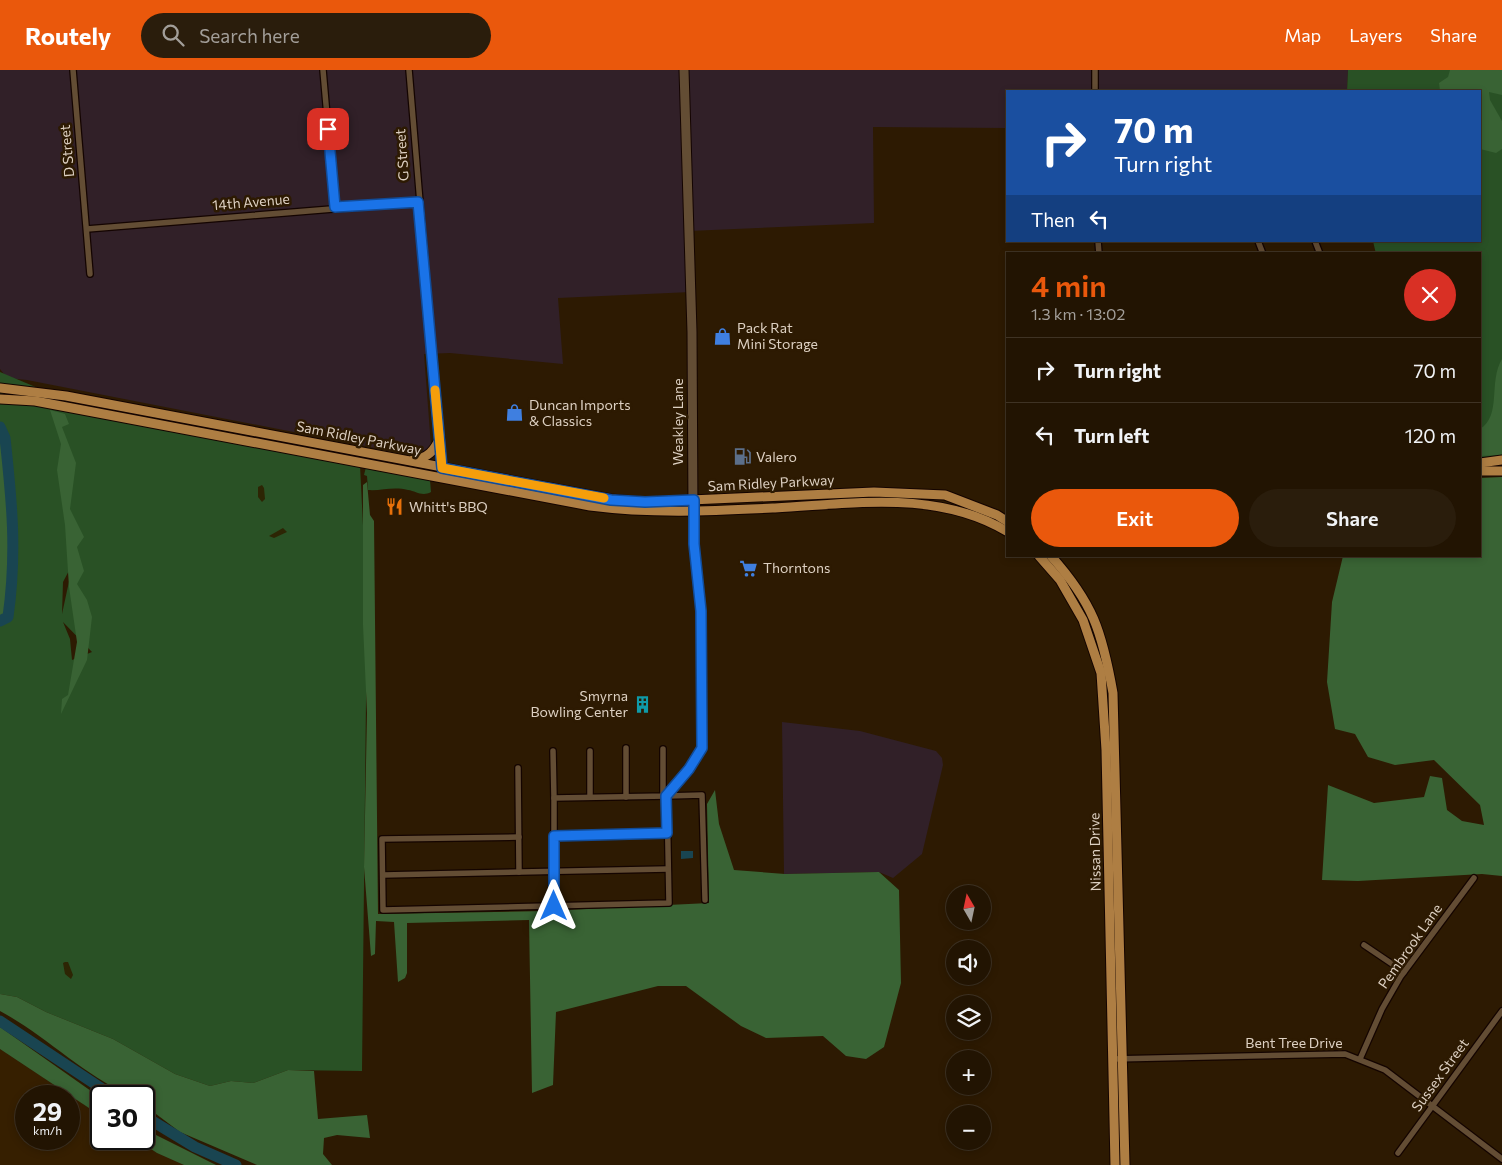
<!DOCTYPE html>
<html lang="en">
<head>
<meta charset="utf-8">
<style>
  :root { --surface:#221402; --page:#2a1d0c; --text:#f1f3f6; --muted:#a29e99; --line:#3f3324; --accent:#ea580c }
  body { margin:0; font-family:Commissioner,sans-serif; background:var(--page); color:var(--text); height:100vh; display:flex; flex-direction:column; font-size:19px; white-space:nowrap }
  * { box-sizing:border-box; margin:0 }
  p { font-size:16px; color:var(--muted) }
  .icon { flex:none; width:28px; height:28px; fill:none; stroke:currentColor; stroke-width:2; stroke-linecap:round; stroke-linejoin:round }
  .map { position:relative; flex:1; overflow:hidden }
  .panel { position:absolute; left:1006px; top:182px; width:475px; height:305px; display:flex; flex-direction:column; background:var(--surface); border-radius:0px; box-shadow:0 2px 8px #0003,0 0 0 1px var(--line) }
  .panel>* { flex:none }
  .top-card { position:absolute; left:1006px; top:20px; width:475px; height:152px; border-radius:0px; box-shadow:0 2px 8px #0003,0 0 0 1px var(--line); background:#1a4fa0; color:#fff; overflow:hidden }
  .needle { width:32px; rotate:351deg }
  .buttons { position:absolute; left:946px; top:815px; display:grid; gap:10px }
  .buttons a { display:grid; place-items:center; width:45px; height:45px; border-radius:50%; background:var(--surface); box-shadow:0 2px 8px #0003,0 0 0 1px var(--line); font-size:25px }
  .speed { position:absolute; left:15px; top:1015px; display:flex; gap:10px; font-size:25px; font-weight:700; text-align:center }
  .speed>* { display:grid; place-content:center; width:65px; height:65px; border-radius:50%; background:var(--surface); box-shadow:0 2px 8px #0003,0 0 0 1px var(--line); line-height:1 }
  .speed small { font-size:12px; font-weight:400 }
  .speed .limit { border:2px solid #111; border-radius:8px; background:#fff; color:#111 }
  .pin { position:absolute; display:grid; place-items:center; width:42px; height:42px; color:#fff; margin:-21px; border-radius:10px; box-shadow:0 2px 8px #0006 }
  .me { position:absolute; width:55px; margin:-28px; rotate:0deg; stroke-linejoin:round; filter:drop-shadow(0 0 4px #0008) }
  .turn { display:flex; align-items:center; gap:18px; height:105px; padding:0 25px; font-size:22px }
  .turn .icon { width:65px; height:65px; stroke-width:2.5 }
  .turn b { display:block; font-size:35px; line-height:42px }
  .then { display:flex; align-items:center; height:48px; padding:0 25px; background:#0003; gap:10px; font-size:19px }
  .round { display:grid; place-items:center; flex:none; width:52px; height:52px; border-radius:26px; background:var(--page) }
  .headline { display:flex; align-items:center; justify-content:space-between; height:85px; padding:0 25px }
  h1 { font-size:30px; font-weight:600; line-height:38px; color:var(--accent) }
  .button { display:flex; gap:10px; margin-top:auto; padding:10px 25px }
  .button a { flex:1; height:58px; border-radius:30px; background:var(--accent); color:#fff; font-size:20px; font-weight:600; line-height:58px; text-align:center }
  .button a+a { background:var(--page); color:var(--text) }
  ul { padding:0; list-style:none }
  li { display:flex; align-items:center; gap:15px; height:65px; padding:0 25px; border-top:1px solid var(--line) }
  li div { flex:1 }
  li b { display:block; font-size:19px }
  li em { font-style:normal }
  header { display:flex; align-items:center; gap:30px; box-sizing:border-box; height:70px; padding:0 25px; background:var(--accent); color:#fff }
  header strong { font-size:24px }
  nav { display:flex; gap:28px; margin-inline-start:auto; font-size:18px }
  .search { width:350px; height:45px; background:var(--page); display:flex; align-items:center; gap:12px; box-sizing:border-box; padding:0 18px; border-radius:28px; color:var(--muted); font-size:19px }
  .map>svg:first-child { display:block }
  .industrial { fill:#312028 }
  .built { fill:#361f00; fill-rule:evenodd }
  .green { fill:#295125; fill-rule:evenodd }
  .forest { fill:#396334 }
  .sand { fill:#2d2504 }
  .water { fill:#194551 }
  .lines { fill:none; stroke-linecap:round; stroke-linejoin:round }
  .river { stroke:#194551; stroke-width:11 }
  .minor-casing { stroke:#140400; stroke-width:8 }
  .secondary-casing { stroke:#140400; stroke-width:11 }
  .primary-casing { stroke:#140400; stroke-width:11 }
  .minor { stroke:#634d34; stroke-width:5.5 }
  .secondary { stroke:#634d34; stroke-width:9 }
  .primary { stroke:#ae7e43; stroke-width:9 }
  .route-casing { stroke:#114b97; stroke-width:12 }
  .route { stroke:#1a73e8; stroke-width:9 }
  .slow { stroke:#f59e0b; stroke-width:9 }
  .labels { text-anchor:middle; stroke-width:5; stroke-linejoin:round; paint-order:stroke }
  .street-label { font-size:14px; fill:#ddd0c2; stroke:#2d1a02 }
  .poi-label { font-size:14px; fill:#ddd0c2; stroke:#2d1a02; text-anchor:start }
</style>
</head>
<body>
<header>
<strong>Routely</strong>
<div class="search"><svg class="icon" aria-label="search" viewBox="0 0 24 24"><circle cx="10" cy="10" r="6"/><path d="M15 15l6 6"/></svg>Search here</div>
<nav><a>Map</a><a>Layers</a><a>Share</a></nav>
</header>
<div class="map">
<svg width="1502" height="1095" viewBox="0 0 1502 1095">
  <rect width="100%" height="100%" fill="#2d1a02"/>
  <g class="industrial">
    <polygon points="0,0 1348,0 1347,21 1008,21 1007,58 873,57 874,153 689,161 691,222 558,228 563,294 450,283 424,284 432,389 27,310 7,308 0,299"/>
    <polygon points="782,652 860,661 936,681 942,688 943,695 922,784 893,808 879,802 784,804"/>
  </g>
  <path class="built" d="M0,979L101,1046V1069H136L157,1083L184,1095H0ZM26,1026H69V1069H26Z"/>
  <g class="green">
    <polygon points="1348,0 1502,0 1502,387 1480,387 1480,184 1376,184 1373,171 1480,171 1480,21 1347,21"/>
    <path d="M0,302L71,332L67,341L360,395L367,536L362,1001L288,1000L253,1013L231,1011L210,1016L175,1004L113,969L46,942L17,927L0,924ZM73,493L62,544L63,512ZM63,552L92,582L72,590L70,569Z"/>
    <path d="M366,397L430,410L431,422C422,427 416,421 408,420C393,416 382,421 368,420L367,406L364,405Z"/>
  </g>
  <g class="forest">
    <polygon points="1450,0 1502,0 1502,25 1489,22 1490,30 1502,51 1502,79 1496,83 1480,79 1480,21 1440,21 1439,13 1448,7"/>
    <path d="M1502,289V385L1480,386V359C1502,345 1488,312 1502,289Z"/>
    <polygon points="50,340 65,344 69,354 62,357 76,393 70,439 84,467 77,477 84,501 77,514 87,530 92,547 87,590 61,644 62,629 68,625 77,572 69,517 65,455 57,400 61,374"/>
    <path d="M0,357L5,368C12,432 17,483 8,547L0,551Z"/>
    <polygon points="1502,407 1502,806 1482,804 1358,811 1322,810 1328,715 1374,733 1424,727 1430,706 1442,708 1447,740 1462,751 1484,755 1480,735 1434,690 1395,695 1368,687 1355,664 1335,659 1327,612 1332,532 1343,486 1480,486 1480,408"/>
    <polygon points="367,412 370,445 374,451 378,844 545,841 709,833 707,734 715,720 719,754 734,800 785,804 879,802 899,820 901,913 884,977 866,989 846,986 823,966 766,968 741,956 686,916 658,916 556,942 553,1015 532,1023 529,850 407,853 407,903 405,908 398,912 394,852 376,851 375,884 371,886 364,797 367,643 363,555 363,415"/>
    <path d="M0,924L17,927L46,942L113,969L175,1004L210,1016L231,1011L253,1013L288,1000L314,1001L318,1049L367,1045L370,1068L337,1065L324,1068L323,1084L332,1095H257L180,1062L144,1035V1026C139,1026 133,1027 129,1025C82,1004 45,965 0,941Z"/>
    <polygon points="0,957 101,1028 101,1046 0,979"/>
    <polygon points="144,1055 156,1065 216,1095 184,1095 157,1083 136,1069 144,1069"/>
  </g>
  <g class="sand">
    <polygon points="262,415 264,418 265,429 262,432 258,427 258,417"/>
    <polygon points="283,458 287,462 274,468 269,466"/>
    <polygon points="65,892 68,892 73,905 71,909 65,904 63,893"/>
  </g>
  <polygon class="water" points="681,781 693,781 693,788 681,789"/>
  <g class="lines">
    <g class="river">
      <path d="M0,357L5,368C12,432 17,483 8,547L0,551"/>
      <polyline points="0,951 113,1026"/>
      <polyline points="144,1046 195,1077 236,1095"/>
    </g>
    <defs>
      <g id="minor">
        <polyline points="73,0 90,204"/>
        <polyline points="323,0 335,137"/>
        <polyline points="409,0 442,397 439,407"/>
        <polyline points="1095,21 1095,0"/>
        <polyline points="87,159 418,132"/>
        <polyline points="1098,171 1099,184"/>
        <polyline points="1258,171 1263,184"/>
        <polyline points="1315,171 1320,184"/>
        <polyline points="626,678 626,727"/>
        <polyline points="663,679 663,726"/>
        <polyline points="553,681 554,728"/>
        <polyline points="590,681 590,727"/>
        <polyline points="518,698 519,802"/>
        <polyline points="554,766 667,763"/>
        <polyline points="519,767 382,769 383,840 669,833 667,726 702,725 705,830"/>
        <polyline points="383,805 668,799"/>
        <polyline points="554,836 554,728 667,726 689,699 702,678 701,541 694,474 693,442"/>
        <polyline points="1364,875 1404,902"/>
        <polyline points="1112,989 1345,984 1385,1000 1502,1089"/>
        <polyline points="1360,989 1382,939 1401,906 1474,808"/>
        <polyline points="1398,1083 1502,941"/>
      </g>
      <polyline id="secondary" points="684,0 692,262 693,442"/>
      <g id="primary">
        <polyline points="0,318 66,326 611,429 645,432 874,422 945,425 997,445 1008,452"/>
        <path d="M0,329L35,331L590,436C652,444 712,441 775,438C853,434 937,419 1008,462"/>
        <path d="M413,390C428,388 434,381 440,368"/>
        <polyline points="1480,393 1502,390"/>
        <polyline points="1480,401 1502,401"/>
        <polyline points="1039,486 1060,510 1083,550 1101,603 1106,680 1115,1095"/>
        <path d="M1051,486C1093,533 1102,561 1113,623L1125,1095"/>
      </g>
    </defs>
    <use href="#minor" class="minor-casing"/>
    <use href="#secondary" class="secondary-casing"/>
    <use href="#primary" class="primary-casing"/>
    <use href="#minor" class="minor"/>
    <use href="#secondary" class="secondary"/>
    <use href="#primary" class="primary"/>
  </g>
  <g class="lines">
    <defs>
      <polyline id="route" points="328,59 335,137 418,132 442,398 611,430 645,432 694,430 694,474 701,541 702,678 689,699 666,726 667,763 554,766 554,836"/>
    </defs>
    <use href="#route" class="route-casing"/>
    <use href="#route" class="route"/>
    <polyline class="slow" points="435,320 442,398 604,428"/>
  </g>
  <defs>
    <symbol id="shop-bare" viewBox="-9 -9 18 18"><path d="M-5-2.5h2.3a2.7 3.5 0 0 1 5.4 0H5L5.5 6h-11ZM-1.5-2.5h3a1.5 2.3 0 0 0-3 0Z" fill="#3f7fe0" stroke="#2d1a02" stroke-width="2.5" paint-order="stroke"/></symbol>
    <symbol id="fuel-bare" viewBox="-9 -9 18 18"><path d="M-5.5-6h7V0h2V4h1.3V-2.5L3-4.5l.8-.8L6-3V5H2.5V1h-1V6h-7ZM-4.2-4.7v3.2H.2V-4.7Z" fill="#5c6f8a" stroke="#2d1a02" stroke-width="2.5" paint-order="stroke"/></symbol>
    <symbol id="restaurant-bare" viewBox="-9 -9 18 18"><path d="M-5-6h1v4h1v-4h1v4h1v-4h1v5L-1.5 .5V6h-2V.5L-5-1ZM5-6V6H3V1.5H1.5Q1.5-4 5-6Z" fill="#e8710a" stroke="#2d1a02" stroke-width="2.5" paint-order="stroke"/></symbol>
    <symbol id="supermarket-bare" viewBox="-9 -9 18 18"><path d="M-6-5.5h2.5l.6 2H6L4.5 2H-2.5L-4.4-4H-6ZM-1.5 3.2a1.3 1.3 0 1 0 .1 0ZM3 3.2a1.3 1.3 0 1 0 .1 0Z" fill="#3f7fe0" stroke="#2d1a02" stroke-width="2.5" paint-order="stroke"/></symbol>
    <symbol id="building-bare" viewBox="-9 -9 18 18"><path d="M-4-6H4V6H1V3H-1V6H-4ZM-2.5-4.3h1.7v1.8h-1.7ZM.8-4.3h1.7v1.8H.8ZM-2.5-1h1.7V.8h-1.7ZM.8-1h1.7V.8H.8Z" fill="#0f9aa8" stroke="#2d1a02" stroke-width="2.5" paint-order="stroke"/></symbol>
  </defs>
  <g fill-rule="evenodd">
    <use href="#shop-bare" x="710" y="254" width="25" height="25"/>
    <use href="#shop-bare" x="502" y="330" width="25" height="25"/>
    <use href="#fuel-bare" x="730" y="374" width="25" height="25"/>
    <use href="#restaurant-bare" x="382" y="424" width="25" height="25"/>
    <use href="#supermarket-bare" x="736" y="486" width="25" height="25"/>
    <use href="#building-bare" x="630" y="622" width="25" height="25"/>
  </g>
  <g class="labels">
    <g class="street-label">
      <text transform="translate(67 81) rotate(-95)" y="5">D Street</text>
      <text transform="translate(402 85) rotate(-94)" y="5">G Street</text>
      <text transform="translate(251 132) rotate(-5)" y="5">14th Avenue</text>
      <text transform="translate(678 352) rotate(-90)" y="5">Weakley Lane</text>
      <text transform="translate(359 368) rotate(11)" y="5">Sam Ridley Parkway</text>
      <text transform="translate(771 413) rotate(-3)" y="5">Sam Ridley Parkway</text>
      <text transform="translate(1095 782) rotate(-91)" y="5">Nissan Drive</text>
      <text transform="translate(1410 876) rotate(-55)" y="5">Pembrook Lane</text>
      <text x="1294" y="978">Bent Tree Drive</text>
      <text transform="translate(1440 1005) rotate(-54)" y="5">Sussex Street</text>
    </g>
    <g class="poi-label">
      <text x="737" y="263">Pack Rat<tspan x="737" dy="16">Mini Storage</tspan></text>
      <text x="529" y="340">Duncan Imports<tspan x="529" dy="16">&amp; Classics</tspan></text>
      <text x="756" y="392">Valero</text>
      <text x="409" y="442">Whitt's BBQ</text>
      <text x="763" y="503">Thorntons</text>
      <text x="628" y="631" text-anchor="end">Smyrna<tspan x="628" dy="16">Bowling Center</tspan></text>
    </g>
  </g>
</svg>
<div class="buttons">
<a><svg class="needle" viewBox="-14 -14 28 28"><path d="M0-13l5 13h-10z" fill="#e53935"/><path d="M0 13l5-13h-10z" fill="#a29e99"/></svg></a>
<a><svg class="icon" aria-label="sound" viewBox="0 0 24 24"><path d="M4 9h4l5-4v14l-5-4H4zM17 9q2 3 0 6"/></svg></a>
<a><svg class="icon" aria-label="layers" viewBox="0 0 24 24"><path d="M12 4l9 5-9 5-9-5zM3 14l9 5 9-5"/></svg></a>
<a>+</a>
<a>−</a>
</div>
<div class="speed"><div>29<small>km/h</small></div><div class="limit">30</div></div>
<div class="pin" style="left:328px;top:59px;background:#d93025"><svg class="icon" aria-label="arrive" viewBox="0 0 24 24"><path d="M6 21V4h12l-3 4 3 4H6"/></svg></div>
<svg class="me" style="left:554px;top:836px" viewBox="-20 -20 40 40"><path d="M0-17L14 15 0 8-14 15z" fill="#1a73e8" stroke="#fff" stroke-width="4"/></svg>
<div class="top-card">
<div class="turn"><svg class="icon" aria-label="right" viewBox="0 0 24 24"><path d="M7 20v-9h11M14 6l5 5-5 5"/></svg><div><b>70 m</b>Turn right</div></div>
<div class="then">Then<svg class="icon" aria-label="left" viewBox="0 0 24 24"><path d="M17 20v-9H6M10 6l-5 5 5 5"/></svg></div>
</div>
<section class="panel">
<div class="headline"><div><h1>4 min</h1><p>1.3 km · 13:02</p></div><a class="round" style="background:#d93025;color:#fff"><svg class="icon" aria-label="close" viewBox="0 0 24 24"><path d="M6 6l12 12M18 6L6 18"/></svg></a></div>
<ul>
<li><svg class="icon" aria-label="right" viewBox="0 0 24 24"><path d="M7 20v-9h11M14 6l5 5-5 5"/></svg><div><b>Turn right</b></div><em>70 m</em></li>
<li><svg class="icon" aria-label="left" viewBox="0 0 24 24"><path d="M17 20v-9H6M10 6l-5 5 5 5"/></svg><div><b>Turn left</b></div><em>120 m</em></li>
</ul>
<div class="button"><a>Exit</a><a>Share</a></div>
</section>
</div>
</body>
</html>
